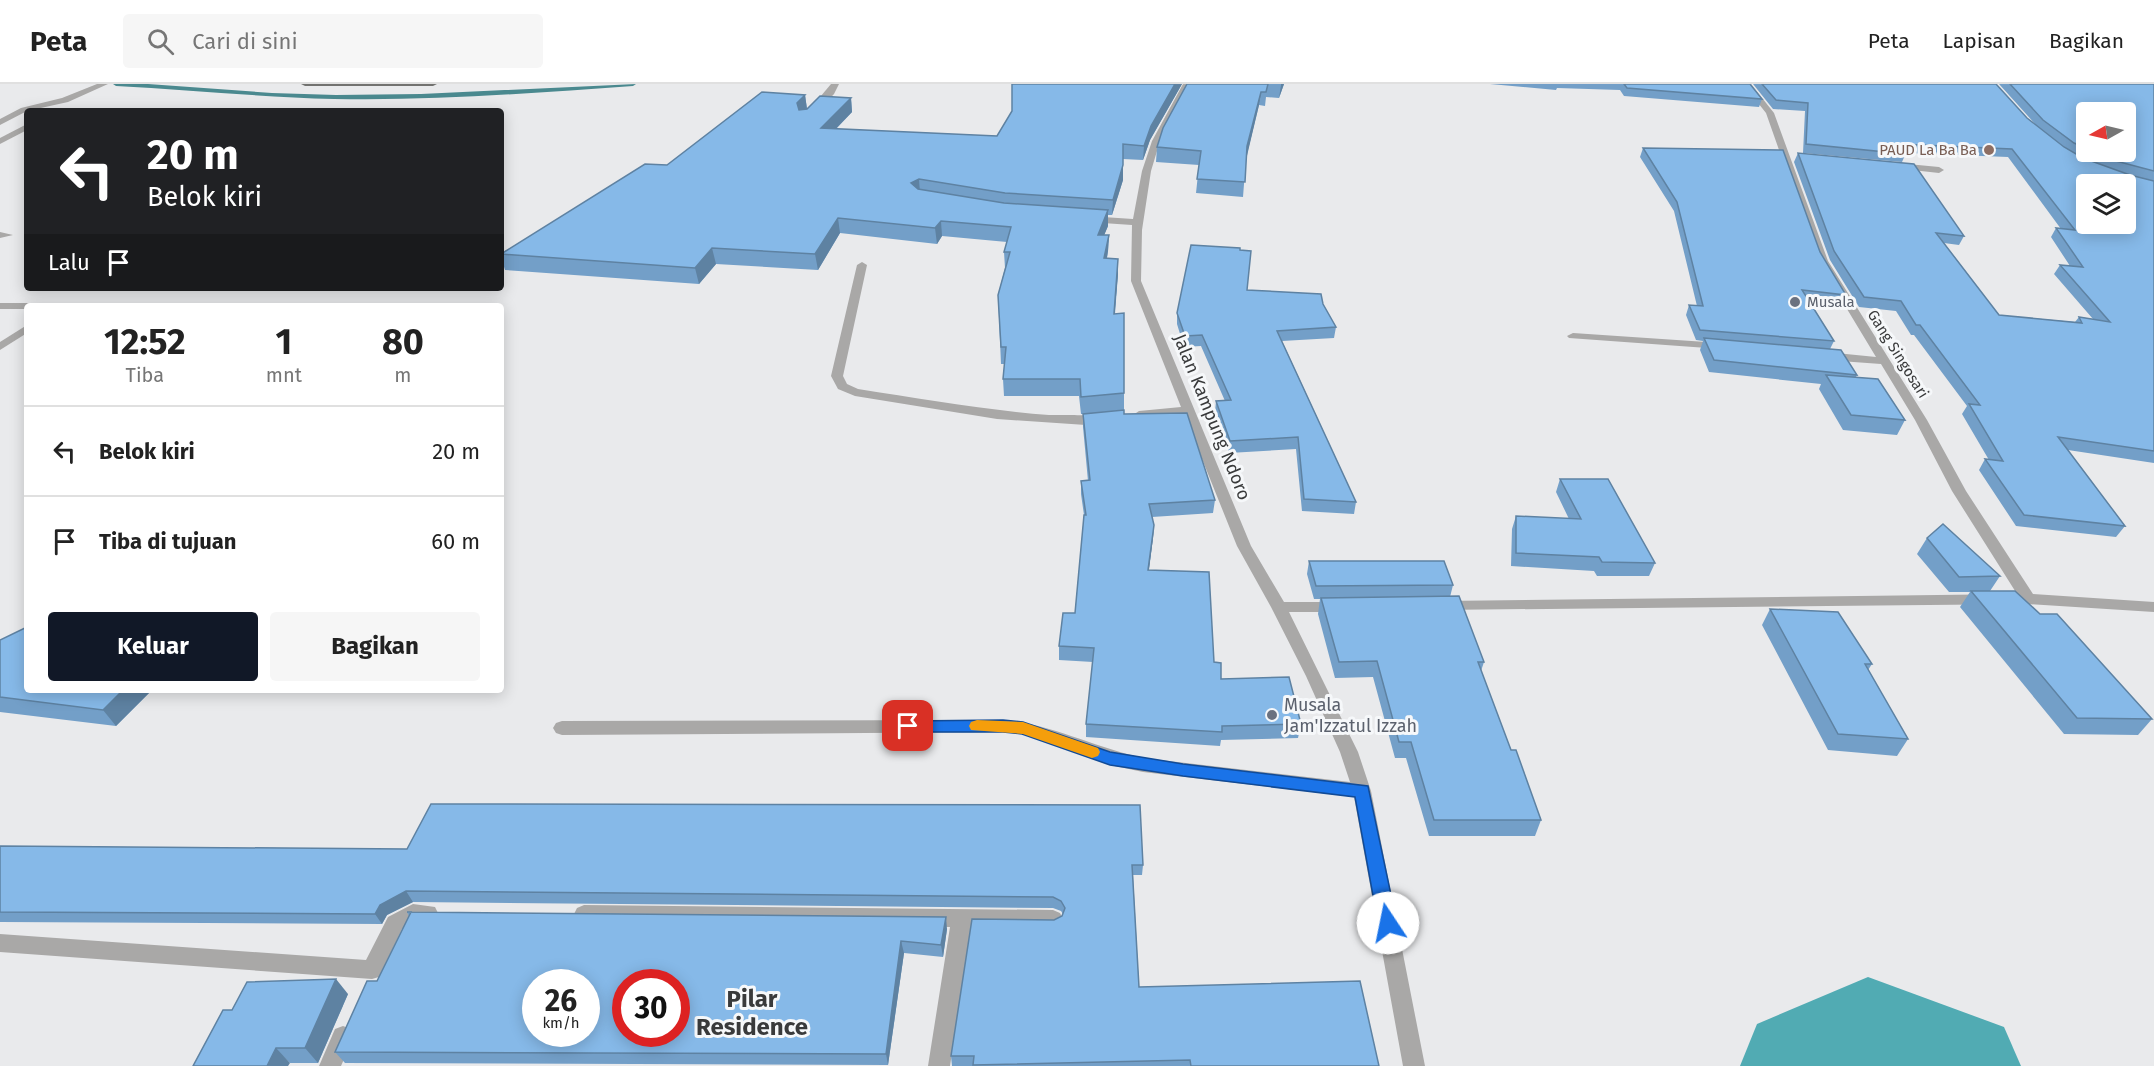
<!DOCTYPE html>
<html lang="id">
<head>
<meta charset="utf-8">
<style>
  :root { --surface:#fff; --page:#f6f6f6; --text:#222; --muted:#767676; --line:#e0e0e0; --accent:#111827 }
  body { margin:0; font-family:"Fira Sans",sans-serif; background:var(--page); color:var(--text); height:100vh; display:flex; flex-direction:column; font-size:22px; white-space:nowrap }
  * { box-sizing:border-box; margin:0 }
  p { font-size:20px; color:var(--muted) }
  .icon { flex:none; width:33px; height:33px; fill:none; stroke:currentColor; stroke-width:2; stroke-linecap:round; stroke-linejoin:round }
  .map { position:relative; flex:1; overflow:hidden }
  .drawer { position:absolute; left:24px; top:219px; width:480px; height:390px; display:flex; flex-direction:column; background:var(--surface); border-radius:6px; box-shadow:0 3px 15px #0003 }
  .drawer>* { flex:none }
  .guide { position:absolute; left:24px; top:24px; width:480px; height:183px; border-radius:6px; box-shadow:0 3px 15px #0003; background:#202124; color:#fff; overflow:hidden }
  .needle { width:39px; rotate:262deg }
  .fabs { position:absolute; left:2076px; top:18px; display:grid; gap:12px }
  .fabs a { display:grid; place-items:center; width:60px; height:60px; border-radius:6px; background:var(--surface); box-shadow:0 3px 15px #0003; font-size:30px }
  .speed { position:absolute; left:522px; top:885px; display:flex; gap:12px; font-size:30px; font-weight:700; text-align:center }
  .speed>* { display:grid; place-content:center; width:78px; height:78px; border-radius:50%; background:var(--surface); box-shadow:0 3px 15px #0003; line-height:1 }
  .speed small { font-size:15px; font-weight:400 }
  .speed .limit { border:9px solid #d22; background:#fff; color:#111 }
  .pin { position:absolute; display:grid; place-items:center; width:51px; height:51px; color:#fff; margin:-26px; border-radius:12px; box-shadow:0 3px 9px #0006 }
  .me { position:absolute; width:66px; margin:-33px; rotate:349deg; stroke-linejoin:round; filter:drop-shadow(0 0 4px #0008) }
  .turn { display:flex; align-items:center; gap:21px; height:126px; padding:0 24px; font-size:27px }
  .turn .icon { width:78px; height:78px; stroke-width:2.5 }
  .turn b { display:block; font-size:42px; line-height:51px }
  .then { display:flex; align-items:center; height:57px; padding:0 24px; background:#0003; gap:12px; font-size:22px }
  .eta { display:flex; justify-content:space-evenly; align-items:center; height:102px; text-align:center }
  .eta b { font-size:36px; font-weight:700; line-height:42px }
  .button { display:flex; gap:12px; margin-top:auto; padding:12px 24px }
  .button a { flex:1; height:69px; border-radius:6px; background:var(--accent); color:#fff; font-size:24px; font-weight:700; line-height:69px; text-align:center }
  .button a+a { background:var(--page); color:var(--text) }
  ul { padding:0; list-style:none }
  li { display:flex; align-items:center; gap:18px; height:90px; padding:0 24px; border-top:2px solid var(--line) }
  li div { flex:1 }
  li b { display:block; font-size:22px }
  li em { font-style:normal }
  header { display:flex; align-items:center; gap:36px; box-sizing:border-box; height:84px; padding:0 30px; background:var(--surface); border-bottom:2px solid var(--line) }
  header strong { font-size:28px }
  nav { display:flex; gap:33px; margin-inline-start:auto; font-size:21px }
  .search { width:420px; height:54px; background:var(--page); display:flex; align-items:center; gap:15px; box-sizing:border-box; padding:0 21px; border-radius:6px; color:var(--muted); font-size:22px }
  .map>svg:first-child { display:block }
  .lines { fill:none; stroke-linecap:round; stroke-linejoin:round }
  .stream { fill:#4a898f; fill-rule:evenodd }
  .river { fill:#51abb3; fill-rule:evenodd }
  .minor { fill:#a9a8a7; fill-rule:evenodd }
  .major { fill:#727270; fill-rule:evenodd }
  .wall { fill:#739fc8; fill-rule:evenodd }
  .shaded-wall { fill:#5e82a2 }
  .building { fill:#86b9e8; stroke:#5e82a2; stroke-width:1.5; fill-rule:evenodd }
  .route { fill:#1a73e8; stroke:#114b97; stroke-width:1.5 }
  .slow { fill:#f59e0b }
  .education-dot { fill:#8d6e63; stroke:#f6f8fa; stroke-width:2 }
  .worship-dot { fill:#6b7280; stroke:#f6f8fa; stroke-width:2 }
  .labels { text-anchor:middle; stroke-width:6; stroke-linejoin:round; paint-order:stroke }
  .far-education-label { font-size:15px; fill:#785e54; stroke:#f6f8fa; text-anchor:end }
  .far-worship-label { font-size:15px; fill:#5b616d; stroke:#f6f8fa; text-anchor:start }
  .far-street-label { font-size:15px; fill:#393a3b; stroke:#f6f8fa }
  .street-label { font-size:18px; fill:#393a3b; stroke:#f6f8fa }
  .worship-label { font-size:18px; fill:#5b616d; stroke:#f6f8fa; text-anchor:start }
  .near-neighbourhood-label { font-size:24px; font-weight:bold; fill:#393a3b; stroke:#f6f8fa }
</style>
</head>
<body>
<header>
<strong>Peta</strong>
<div class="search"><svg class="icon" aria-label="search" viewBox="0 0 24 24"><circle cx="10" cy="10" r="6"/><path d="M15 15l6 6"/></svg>Cari di sini</div>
<nav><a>Peta</a><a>Lapisan</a><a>Bagikan</a></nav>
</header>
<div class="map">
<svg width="2154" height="982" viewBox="0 0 2154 982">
  <rect width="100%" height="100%" fill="#e9eaec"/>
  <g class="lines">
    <path class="stream" d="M113,0H148L272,9L336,11L421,10L636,0L633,2C533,9 433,17 334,15C261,13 189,6 116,2Z"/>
    <polygon class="river" points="1868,893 2004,943 2021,982 1740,982 1757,940"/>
    <g class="minor">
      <polygon points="97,0 108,0 68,18 27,27 0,41 0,35 21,24 62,14"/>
      <polygon points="831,0 839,0 834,10 816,29 810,29 810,25"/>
      <path d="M1183,0H1191L1160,57L1151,87L1142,146L1141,197L1251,462L1284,518H1338L1346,523L1338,528H1289L1358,668L1371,707L1425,982H1403L1354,713L1143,688L1110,681L1022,650L1003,648L562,651L556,649L553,644L556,639L562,637L1003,636C1051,640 1096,664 1143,674L1350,698L1340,668L1306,592L1271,523L1237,462L1184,330L1139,335L1133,331L1139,327L1181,323L1131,197L1132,141L1088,138L1083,135L1088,132L1133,135L1142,87L1152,57Z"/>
      <polygon points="1743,0 1751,0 1774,29 1828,177 1927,336 1966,407 2033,510 2154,518 2154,528 2028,520 1438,526 1435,522 1438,518 1443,517 2017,510 1952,407 1915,336 1881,280 1826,276 1820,272 1826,268 1876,273 1818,177 1766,29"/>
      <polygon points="27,40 27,46 0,60 0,54"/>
      <polygon points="1897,79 1939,83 1944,86 1939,89 1894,84 1893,82"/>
      <polygon points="0,148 13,151 0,154"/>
      <path d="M862,178L867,181L843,292L847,300L858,305C922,315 985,326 1049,331C1060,331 1102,330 1107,335L1105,338L1086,341L997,335L855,312L838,305L831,292L857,181Z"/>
      <polygon points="0,219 27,219 33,222 27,222 27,225 0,225"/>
      <polygon points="27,241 27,249 0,266 0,258"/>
      <polygon points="1573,249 1721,259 1727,262 1721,265 1569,254 1567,252"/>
      <polygon points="413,820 435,823 438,829 435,835 416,838 402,845 379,893 372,895 0,868 0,850 366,876 388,833"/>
      <polygon points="584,821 1053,826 1060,829 1063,835 1060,841 1053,844 971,843 950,982 928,982 950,843 584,839 577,836 574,830 577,824"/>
      <polygon points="343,942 351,945 354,952 341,982 319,982 335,945"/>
    </g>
    <polygon class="major" points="301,0 437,0 433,2 305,2"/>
  </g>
  <g class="wall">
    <polygon points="1012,0 1182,0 1150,56 1143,76 1123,75 1123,96 1112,131 1108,131 1108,142 1104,151 1109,151 1108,167 1107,174 1118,190 1115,230 1124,309 1124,330 1215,416 1213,429 1152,433 1154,441 1153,454 1149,486 1214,578 1221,595 1301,640 1298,654 1221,656 1220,662 1086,653 1086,640 1093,578 1059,576 1059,562 1075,529 1084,431 1081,410 1081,397 1088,397 1083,343 1083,330 1081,330 1079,312 1004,312 1003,295 1005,280 1001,280 998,211 1005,184 1004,168 1007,158 942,152 937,160 840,149 818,186 716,180 699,200 505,186 501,173 501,169 805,11 807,25 851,14 852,28 836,45 997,52 1012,27"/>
    <polygon points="1187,0 1284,0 1279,14 1266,13 1265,22 1259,21 1246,74 1243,113 1196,109 1199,81 1156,78 1157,63"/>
    <polygon points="1490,0 1750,0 1762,15 1759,23 1624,12 1620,6 1557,4 1556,6"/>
    <path d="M1753,0H1996L2027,34L2037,42L1999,0H2154V97L2122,88L2154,97V379L2068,366L2125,442L2116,453L2016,442L1979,386L1985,375L1989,376L1962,330L1967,322L1914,251H1911L1896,227L1859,223L1830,176L1794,78L1798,69L1964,152L1959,161L1944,159L1999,231L2075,238L2079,233L2093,235L2054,190L2060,181L2070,182L2051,153L2056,144L2061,145L2008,73L1906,69L1902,78L1803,69L1805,27L1773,25ZM2086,28L2126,68H2086Z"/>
    <polygon points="1643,64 1820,168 1846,211 1842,221 1809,217 1834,257 1830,265 1857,291 1856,293 1905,336 1897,351 1843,346 1819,305 1821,300 1709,288 1700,266 1703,257 1696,256 1686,231 1689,221 1697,222 1674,127 1640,73"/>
    <polygon points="1247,206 1323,220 1336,243 1334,254 1282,257 1356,418 1354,430 1302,427 1296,365 1229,369 1215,328 1216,317 1225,317 1201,262 1184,263 1177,240 1177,229"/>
    <polygon points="1560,395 1655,479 1649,492 1597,492 1594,487 1511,482 1512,445 1516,432 1569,435 1556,408"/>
    <polygon points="1927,454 2000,492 1990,507 2152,635 2138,651 2064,650 1960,523 1970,508 1949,508 1917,470"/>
    <polygon points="1309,477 1453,501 1450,513 1484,578 1481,587 1511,666 1541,736 1535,752 1429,752 1406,674 1395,674 1373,593 1335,594 1318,530 1320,515 1314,515 1307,490"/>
    <polygon points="1770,525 1872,580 1868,586 1908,655 1897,672 1828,666 1762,541"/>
    <polygon points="0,556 27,606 152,606 116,642 0,628"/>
    <polygon points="0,762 1143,781 1142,791 1133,791 1139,903 1379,982 952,982 951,972 1054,836 1062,832 1063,830 1061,827 1053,824 413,818 387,831 382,840 0,838"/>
    <polygon points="407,828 947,845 943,873 904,869 888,981 345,979 335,968 377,897 409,832"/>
    <polygon points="348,910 318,979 290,979 232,926"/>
  </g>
  <g class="shaded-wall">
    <polygon points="1175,0 1182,0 1150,56 1143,76 1144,62 1151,42"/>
    <polygon points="1281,0 1284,0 1279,14 1281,1"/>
    <polygon points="1261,8 1259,21 1246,76 1247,62"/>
    <polygon points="805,11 807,25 799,33 797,19"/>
    <polygon points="851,14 852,28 823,58 821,44"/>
    <polygon points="1123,81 1123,96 1112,131 1113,116"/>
    <polygon points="919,95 920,110 911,99"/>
    <polygon points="1108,126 1108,142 1098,166 1098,151"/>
    <polygon points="838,134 840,149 818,186 815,170"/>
    <polygon points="941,137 942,152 937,160 935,144"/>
    <polygon points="1109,151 1108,167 1104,190 1104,174"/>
    <polygon points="712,164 716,180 699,200 695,184"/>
    <polygon points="1118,175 1118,190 1113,246 1114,230"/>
    <polygon points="1154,441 1153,454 1147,499 1148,486"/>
    <polygon points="123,606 152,606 116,642 103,626"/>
    <polygon points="406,807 413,818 387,831 382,840 375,830 380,821"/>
    <polygon points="946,833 947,845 943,873 941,861"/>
    <polygon points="901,857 904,869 888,981 886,970"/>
    <polygon points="336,895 348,910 318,979 305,964"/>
    <polygon points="276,964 290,979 288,982 267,982"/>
  </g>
  <g class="building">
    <polygon points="1012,0 1175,0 1151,42 1144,62 1123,60 1123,81 1113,116 1005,109 919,95 911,99 918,105 1004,119 1108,126 1098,151 1109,151 1104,174 1118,175 1114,230 1124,229 1124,309 1081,313 1080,295 1003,295 1006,263 1001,263 998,211 1010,168 1004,168 1011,143 941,137 935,144 838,134 815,170 712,164 695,184 501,170 645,80 667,81 762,8 805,11 797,19 799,26 807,25 820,12 851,14 821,44 997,52 1012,27"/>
    <polygon points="1187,0 1268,0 1266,8 1261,8 1247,62 1245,98 1197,95 1201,67 1157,63 1163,44"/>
    <polygon points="1624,0 1750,0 1762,15 1627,4"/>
    <path d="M1762,0H1996L2027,34L2064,63L2083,74L2130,91L2154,97V367L2058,353L2125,442L2024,431L1985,375L2003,377L1969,320L1980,321L1920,241H1916L1901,217L1864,213L1834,167L1798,69L1914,80L1964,152L1936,149L1999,231L2082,239L2079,233L2110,238L2060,181L2083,183L2056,144L2075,146L2012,65L1899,60L1906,70L1806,60L1808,19L1776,16ZM2086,100H2126V140H2086Z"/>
    <polygon points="2010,0 2154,0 2154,87 2116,77 2094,68 2126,68 2126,28 2086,28 2086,64 2074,59 2043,36"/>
    <polygon points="1643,64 1783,66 1820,168 1846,211 1802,206 1834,257 1700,246 1689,221 1703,222 1677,118"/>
    <polygon points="1191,161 1240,164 1240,166 1251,167 1247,206 1321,210 1323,220 1336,243 1277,247 1356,418 1304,415 1298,353 1230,357 1216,317 1231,316 1202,251 1185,252 1177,229"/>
    <polygon points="1704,254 1841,266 1857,291 1714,276"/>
    <polygon points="1826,291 1878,295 1905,336 1851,331"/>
    <polygon points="1124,326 1124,330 1187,329 1215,416 1149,420 1154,441 1148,486 1209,488 1214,578 1221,579 1221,595 1289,593 1301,640 1222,642 1222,648 1086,640 1094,564 1059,562 1063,529 1075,529 1084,431 1086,431 1081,397 1090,396 1083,330"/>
    <polygon points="1560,395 1608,395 1655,479 1602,478 1599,473 1516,469 1516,432 1581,435"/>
    <polygon points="1943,440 2000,492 1959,493 1927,454"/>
    <polygon points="1309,477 1444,477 1453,501 1316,502"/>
    <polygon points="1971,507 2015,507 2040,530 2057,530 2152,635 2077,634"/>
    <polygon points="1459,512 1484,578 1478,578 1511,666 1516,666 1541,736 1434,736 1411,658 1399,658 1377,577 1339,578 1321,514"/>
    <polygon points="1770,525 1838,528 1872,580 1865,580 1908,655 1838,650"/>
    <polygon points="27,543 27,606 123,606 103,626 0,613 0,556"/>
    <polygon points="431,720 1140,721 1143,781 1132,781 1139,903 1360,897 1379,982 1191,982 1190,976 973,981 974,972 951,972 972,835 1054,836 1062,832 1065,824 1061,817 1053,813 406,807 380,821 375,830 0,828 0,762 407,765"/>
    <path d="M407,828L946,833L941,861L901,857L886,970L335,968L367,897H377L411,828ZM536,898H586V950H536ZM626,898H676V950H626Z"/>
    <polygon points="336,895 305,964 276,964 267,982 193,982 223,926 232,926 247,898"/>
  </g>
  <polygon class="route" points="1003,636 1023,638 1110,668 1183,680 1368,702 1397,839 1394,844 1388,847 1381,844 1378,839 1355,713 1183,692 1110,681 1022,650 1003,648 908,648 902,647 900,642 902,638 908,637"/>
  <polygon class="slow" points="977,636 1023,638 1098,664 1100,668 1098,672 1092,674 1023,650 971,646 969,642 971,638"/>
  <circle class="education-dot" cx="1989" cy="66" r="6"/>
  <g class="worship-dot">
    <circle cx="1795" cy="218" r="6"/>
    <circle cx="1272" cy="631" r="6"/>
  </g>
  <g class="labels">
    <g class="far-education-label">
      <text x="1977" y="71">PAUD La Ba Ba</text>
    </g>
    <g class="far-worship-label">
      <text x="1807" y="223">Musala</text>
    </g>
    <g class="far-street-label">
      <text transform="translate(1898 270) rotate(58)" y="5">Gang Singosari</text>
    </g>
    <g class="street-label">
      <text transform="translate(1212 333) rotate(68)" y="6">Jalan Kampung Ndoro</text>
    </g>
    <g class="worship-label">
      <text x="1284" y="627">Musala<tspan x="1284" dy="21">Jam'Izzatul Izzah</tspan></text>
    </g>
    <g class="near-neighbourhood-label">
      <text x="752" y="923">Pilar<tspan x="752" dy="28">Residence</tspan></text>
    </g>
  </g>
</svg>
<div class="fabs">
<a><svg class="needle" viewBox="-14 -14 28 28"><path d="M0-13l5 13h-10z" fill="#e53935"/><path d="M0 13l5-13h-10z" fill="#767676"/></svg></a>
<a><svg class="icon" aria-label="layers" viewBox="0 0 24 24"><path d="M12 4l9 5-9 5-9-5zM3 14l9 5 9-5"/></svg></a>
</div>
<div class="speed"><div>26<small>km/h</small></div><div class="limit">30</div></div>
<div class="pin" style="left:908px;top:642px;background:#d93025"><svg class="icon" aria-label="arrive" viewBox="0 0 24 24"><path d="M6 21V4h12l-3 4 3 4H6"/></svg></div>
<svg class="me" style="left:1388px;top:839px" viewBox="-20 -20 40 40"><circle r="19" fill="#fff"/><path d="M0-13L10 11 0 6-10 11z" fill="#1a73e8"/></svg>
<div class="guide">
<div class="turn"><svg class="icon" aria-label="left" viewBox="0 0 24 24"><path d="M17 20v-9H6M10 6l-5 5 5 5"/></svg><div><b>20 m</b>Belok kiri</div></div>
<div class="then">Lalu<svg class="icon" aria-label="arrive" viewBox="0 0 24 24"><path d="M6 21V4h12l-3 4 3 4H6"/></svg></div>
</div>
<section class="drawer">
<div class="eta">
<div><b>12:52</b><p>Tiba</p></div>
<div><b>1</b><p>mnt</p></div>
<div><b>80</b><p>m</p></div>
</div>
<ul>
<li><svg class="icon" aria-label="left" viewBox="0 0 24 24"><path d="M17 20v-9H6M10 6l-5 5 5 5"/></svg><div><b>Belok kiri</b></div><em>20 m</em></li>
<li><svg class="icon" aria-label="arrive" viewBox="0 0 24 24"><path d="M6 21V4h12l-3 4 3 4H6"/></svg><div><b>Tiba di tujuan</b></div><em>60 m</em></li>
</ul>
<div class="button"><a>Keluar</a><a>Bagikan</a></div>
</section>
</div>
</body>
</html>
